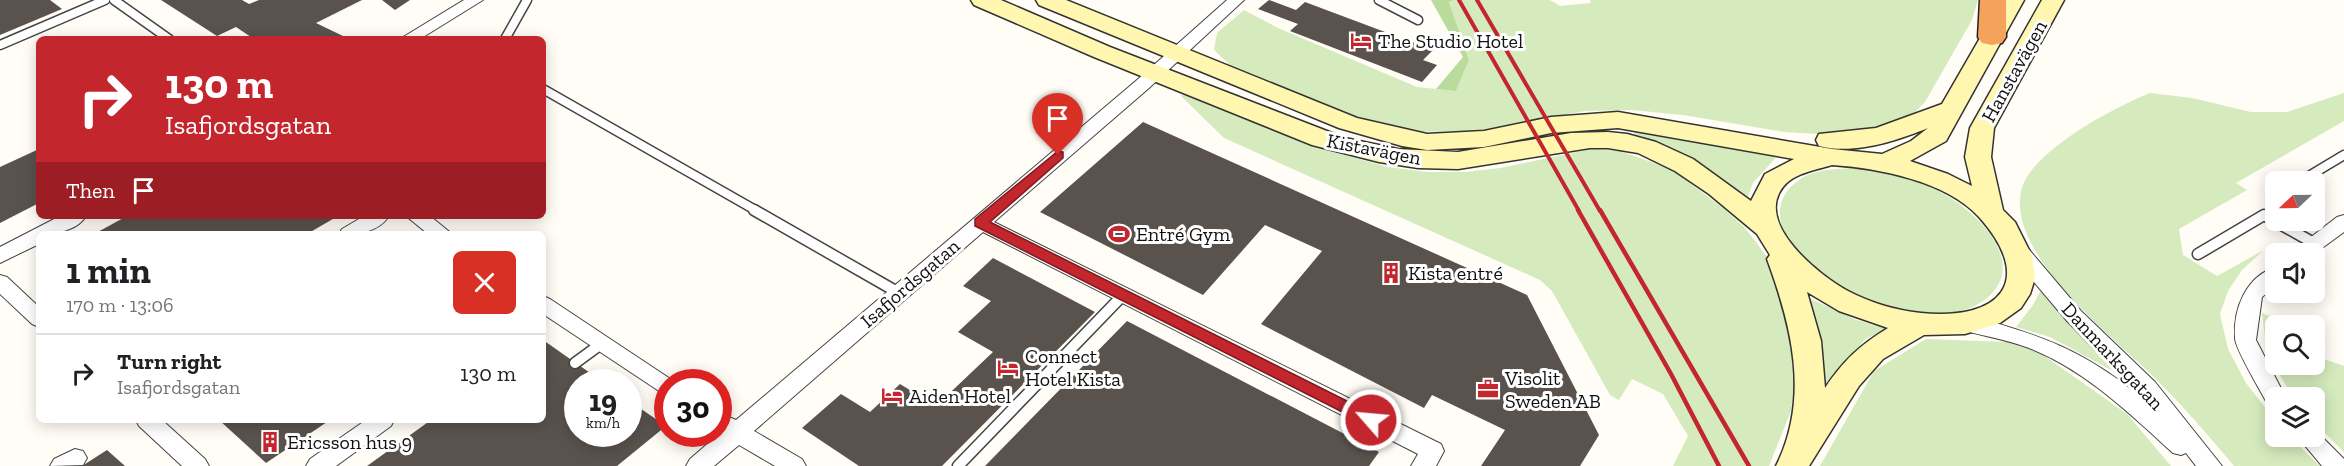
<!DOCTYPE html>
<html lang="en">
<head>
<meta charset="utf-8">
<style>
  :root { --surface:#fff; --page:#f6f6f6; --text:#202124; --muted:#757577; --line:#e0e0e0 }
  body { margin:0; font-family:"Zilla Slab",serif; background:var(--page); color:var(--text); height:100vh; display:flex; flex-direction:column; font-size:22px; white-space:nowrap }
  * { box-sizing:border-box; margin:0 }
  p { font-size:20px; color:var(--muted) }
  .icon { flex:none; width:33px; height:33px; fill:none; stroke:currentColor; stroke-width:2; stroke-linecap:round; stroke-linejoin:round }
  .map { position:relative; flex:1; overflow:hidden }
  .panel { position:absolute; left:36px; top:231px; width:510px; height:192px; display:flex; flex-direction:column; background:var(--surface); border-radius:9px; box-shadow:0 3px 15px #0003 }
  .panel>* { flex:none }
  .hud { position:absolute; left:36px; top:36px; width:510px; height:183px; border-radius:9px; box-shadow:0 3px 15px #0003; background:#c4262e; color:#fff; overflow:hidden }
  .needle { width:39px; rotate:248deg }
  .buttons { position:absolute; left:2265px; top:171px; display:grid; gap:12px }
  .buttons a { display:grid; place-items:center; width:60px; height:60px; border-radius:9px; background:var(--surface); box-shadow:0 3px 15px #0003; font-size:30px }
  .speed { position:absolute; left:564px; top:369px; display:flex; gap:12px; font-size:30px; font-weight:700; text-align:center }
  .speed>* { display:grid; place-content:center; width:78px; height:78px; border-radius:50%; background:var(--surface); box-shadow:0 3px 15px #0003; line-height:1 }
  .speed small { font-size:15px; font-weight:400 }
  .speed .limit { border:9px solid #d22; background:#fff; color:#111 }
  .pin { position:absolute; display:grid; place-items:center; width:51px; height:51px; color:#fff; margin:-62px -26px; border-radius:50% 50% 50% 0; rotate:-45deg; box-shadow:0 0 6px #0007 }
  .pin .icon { rotate:45deg }
  .me { position:absolute; width:66px; margin:-33px; rotate:297deg; stroke-linejoin:round; filter:drop-shadow(0 0 4px #0008) }
  .turn { display:flex; align-items:center; gap:21px; height:126px; padding:0 30px; font-size:27px }
  .turn .icon { width:78px; height:78px; stroke-width:2.5 }
  .turn b { display:block; font-size:42px; line-height:51px }
  .then { display:flex; align-items:center; height:57px; padding:0 30px; background:#0003; gap:12px; font-size:22px }
  .round { display:grid; place-items:center; flex:none; width:63px; height:63px; border-radius:9px; background:var(--page) }
  .head { display:flex; align-items:center; justify-content:space-between; height:102px; padding:0 30px }
  h1 { font-size:36px; font-weight:700; line-height:45px }
  ul { padding:0; list-style:none }
  li { display:flex; align-items:center; gap:18px; height:78px; padding:0 30px; border-top:2px solid var(--line) }
  li div { flex:1 }
  li b { display:block; font-size:22px }
  li em { font-style:normal }
  .map>svg:first-child { display:block }
  .green { fill:#d5ebbd }
  .forest { fill:#b9dc9c }
  .building { fill:#5a524d }
  .lines { fill:none; stroke-linecap:round; stroke-linejoin:round }
  .lane-far1-casing { stroke:#444; stroke-width:11 }
  .lane-casing { stroke:#444; stroke-width:13 }
  .street-casing { stroke:#444; stroke-width:2 }
  .secondary-casing { stroke:#333; stroke-width:3 }
  .highway-casing { stroke:#222; stroke-width:3 }
  .lane-far1 { stroke:#fff; stroke-width:8 }
  .lane { stroke:#fff; stroke-width:10 }
  .street { fill:#fff; fill-rule:evenodd }
  .secondary { fill:#fff6b0; fill-rule:evenodd }
  .highway { fill:#f5a25d; fill-rule:evenodd }
  .rail-far1 { stroke:#c4262e; stroke-width:4 }
  .rail { stroke:#c4262e; stroke-width:4.5 }
  .route { fill:#c4262e; stroke:#7f191e; stroke-width:1.5 }
  .labels { text-anchor:middle; stroke-width:6; stroke-linejoin:round; paint-order:stroke }
  .poi-label { font-size:20px; fill:#111; stroke:#fff; text-anchor:start }
  .street-label { font-size:20px; fill:#111; stroke:#fff }
</style>
</head>
<body>
<div class="map">
<svg width="2344" height="466" viewBox="0 0 2344 466">
  <rect width="100%" height="100%" fill="#fffdf5"/>
  <g class="green">
    <polygon points="1454,0 1550,0 1560,6 1591,3 1590,0 1978,0 1972,20 1925,102 1907,120 1852,136 1784,132 1683,115 1632,110 1585,111 1479,131 1409,132 1352,115 1231,66 1214,50 1217,33 1244,10 1278,28 1417,87 1456,91 1469,60 1449,2"/>
    <path d="M2150,93L2192,98L2251,112H2287L2344,93V121L2236,183L2247,190L2179,229L2183,255L2217,276L2264,250L2242,270L2228,291L2220,314L2228,349L2246,383L2275,420L2276,436L2290,437L2320,466H2234C2209,436 2183,406 2155,378C2114,338 2003,252 2022,188C2033,150 2115,107 2150,93Z"/>
    <polygon points="1180,95 1194,96 1308,145 1388,167 1427,172 1465,172 1500,168 1592,149 1620,151 1671,169 1723,208 1745,228 1768,258 1782,286 1797,367 1791,411 1769,466 1673,466 1688,436 1663,394 1632,379 1619,400 1610,395 1552,291 1540,280 1224,138"/>
    <polygon points="1634,129 1778,155 1753,183 1747,199 1635,137"/>
    <path d="M1856,168C1891,173 1928,181 1958,203C1990,226 2026,270 1983,301C1972,309 1954,314 1940,313C1902,312 1865,304 1832,284C1798,263 1754,212 1799,180C1814,169 1837,169 1856,168Z"/>
    <polygon points="2041,290 2116,366 2111,370 2050,337 2016,327 2033,305"/>
    <polygon points="1807,297 1854,319 1886,329 1864,340 1827,389 1818,328"/>
    <polygon points="2262,313 2269,316 2271,332 2275,336 2276,364 2314,364 2315,356 2344,366 2344,452 2315,423 2314,398 2293,397 2267,354"/>
    <polygon points="1926,339 2007,342 2039,352 2127,414 2171,466 1820,466 1874,371"/>
  </g>
  <polygon class="forest" points="1431,0 1454,0 1449,2 1469,60 1456,91 1436,89 1463,57"/>
  <g class="building">
    <polygon points="0,0 50,0 62,9 0,35"/>
    <polygon points="161,0 242,0 249,4 259,0 362,0 316,23 343,36 338,39 254,39 236,27 217,36"/>
    <polygon points="382,0 410,0 395,10"/>
    <polygon points="1269,0 1296,10 1305,2 1433,50 1423,60 1437,65 1422,82 1290,31 1298,24 1258,9"/>
    <polygon points="1143,122 1527,295 1599,435 1580,466 1481,466 1505,430 1432,395 1424,408 1261,324 1322,251 1265,225 1203,295 1040,212"/>
    <polygon points="39,149 39,203 0,223 0,167"/>
    <polygon points="127,216 338,216 307,234 94,234"/>
    <polygon points="993,258 1095,312 942,466 859,466 802,428 841,394 870,412 900,384 936,406 993,352 958,332 991,301 963,286"/>
    <polygon points="1127,321 1379,452 1369,466 985,466"/>
    <polygon points="543,340 603,382 578,382 578,434 628,434 628,400 666,426 617,466 367,466 431,420 543,420"/>
    <polygon points="219,420 330,420 266,463"/>
    <polygon points="107,450 125,466 82,466"/>
  </g>
  <g class="lines">
    <defs>
      <g id="lane-far1">
        <polyline points="114,0 169,39"/>
        <polyline points="1379,0 1418,20"/>
        <polyline points="505,39 527,0"/>
        <polyline points="0,45 105,0"/>
        <polyline points="543,89 757,211"/>
        <polyline points="2299,182 2344,155"/>
        <polyline points="2271,198 2276,195"/>
      </g>
      <g id="lane">
        <polyline points="754,210 899,293"/>
        <polyline points="2198,254 2264,215 2312,242"/>
        <polyline points="575,363 601,344"/>
        <polyline points="958,466 1123,295"/>
      </g>
      <g id="street">
        <polygon points="464,0 483,0 420,39 400,39"/>
        <polygon points="1227,0 1244,0 1149,88 994,222 1441,444 1444,451 1436,466 1411,466 1418,454 983,232 754,431 802,459 806,466 775,466 739,445 714,466 686,466 690,459 720,433 718,412 736,420 1137,80"/>
        <polygon points="2344,215 2344,232 2314,254 2289,254 2337,217"/>
        <path d="M60,216H86C77,231 55,234 39,234V244L0,263V247Z"/>
        <path d="M364,216H389C378,233 357,234 339,234L342,229Z"/>
        <polygon points="406,216 430,216 452,234 428,234"/>
        <path d="M2019,244L2026,246L2081,311L2155,382L2222,466H2196L2186,453L2181,455L2173,453C2129,413 2085,370 2029,348C2006,339 1982,336 1959,329L1956,323L1959,317L1966,315C2039,334 2084,350 2143,399L2067,321L2012,256L2009,251L2012,246Z"/>
        <path d="M2276,267V286L2262,297L2256,340L2286,398H2276V408L2268,405C2262,393 2235,349 2235,338C2233,309 2246,276 2276,267Z"/>
        <polygon points="0,275 7,277 39,307 39,327 32,324 0,294"/>
        <polygon points="543,296 550,299 675,382 668,382 668,397 543,314"/>
        <polygon points="136,420 162,420 205,459 209,466 182,466 139,426"/>
        <polygon points="366,420 394,420 391,426 336,466 306,466 310,459"/>
        <polygon points="2314,429 2344,459 2344,466 2322,466 2297,436 2314,436"/>
        <polygon points="75,449 83,451 87,458 83,465 50,466 54,459"/>
      </g>
      <path id="secondary" d="M971,0H1001L1110,47L1345,138L1398,149L1458,152L1571,133L1608,132L1627,134L1656,142L1693,159L1751,201L1765,174L1794,159L1618,128L1551,133L1484,147L1427,150L1402,146L1339,128L1039,5L1036,0H1066L1357,118L1427,134L1484,131L1551,117L1618,112L1832,149L1882,154L1911,141L1928,128C1896,141 1854,155 1819,146L1816,140L1819,134L1876,128L1942,104L2002,0H2024L1946,141L1910,161L1948,174L1972,186L1965,157L1970,128L2042,0H2064L1994,128L1991,157L2003,210L2015,222L2032,256L2035,278L2030,294L2021,308L2000,323L1965,334L1924,335L1883,359L1859,386L1809,466H1776C1810,398 1792,327 1767,259L1770,255L1757,234L1709,194L1675,171L1638,153L1608,148H1590L1458,169L1418,168L1379,162L1312,145L1094,57L974,5ZM1832,165C1878,168 1946,181 1979,217C2037,282 1999,321 1921,313C1895,310 1871,303 1848,291C1820,276 1754,224 1783,187C1794,173 1816,170 1832,165ZM1807,292L1839,311L1888,328C1860,345 1843,361 1825,388L1821,341Z"/>
      <polygon id="highway" points="1980,0 2006,0 2006,37 2002,43 1992,45 1982,43 1978,37"/>
    </defs>
    <use href="#lane-far1" class="lane-far1-casing"/>
    <use href="#lane" class="lane-casing"/>
    <use href="#street" class="street-casing"/>
    <use href="#secondary" class="secondary-casing"/>
    <use href="#highway" class="highway-casing"/>
    <use href="#lane-far1" class="lane-far1"/>
    <use href="#lane" class="lane"/>
    <use href="#street" class="street"/>
    <use href="#secondary" class="secondary"/>
    <use href="#highway" class="highway"/>
    <g class="rail-far1">
      <polyline points="1459,0 1579,211"/>
      <polyline points="1477,0 1600,211"/>
    </g>
    <g class="rail">
      <polyline points="1578,210 1671,374 1719,466"/>
      <polyline points="1600,210 1749,466"/>
    </g>
  </g>
  <polygon class="route" points="1058,151 1063,152 1063,158 990,222 1377,416 1379,420 1377,424 1366,424 975,226 975,219"/>
  <defs>
    <symbol id="hotel-bare" viewBox="-9 -9 18 18"><path d="M-6-4.5h1.5V1H6V5H4.5V3h-9V5H-6ZM-4 0a1.8 1.8 0 1 1 3.6 0ZM.5 0V-2.5h3Q6-2.5 6 0Z" fill="#c4262e" stroke="#fff" stroke-width="2.5" paint-order="stroke"/></symbol>
    <symbol id="stadium-bare" viewBox="-9 -9 18 18"><path d="M0-5a6.5 5 0 1 0 0 10a6.5 5 0 1 0 0-10ZM-3.5-1.8h7v3.6h-7Z" fill="#c4262e" stroke="#fff" stroke-width="2.5" paint-order="stroke"/></symbol>
    <symbol id="building-bare" viewBox="-9 -9 18 18"><path d="M-4-6H4V6H1V3H-1V6H-4ZM-2.5-4.3h1.7v1.8h-1.7ZM.8-4.3h1.7v1.8H.8ZM-2.5-1h1.7V.8h-1.7ZM.8-1h1.7V.8H.8Z" fill="#c4262e" stroke="#fff" stroke-width="2.5" paint-order="stroke"/></symbol>
    <symbol id="office-bare" viewBox="-9 -9 18 18"><path d="M-6-3h4V-5.5h4V-3h4V5H-6ZM-1-4.5V-3h2v-1.5ZM-6 0V1H6V0Z" fill="#c4262e" stroke="#fff" stroke-width="2.5" paint-order="stroke"/></symbol>
  </defs>
  <g fill-rule="evenodd">
    <use href="#hotel-bare" x="1346" y="26" width="30" height="30"/>
    <use href="#stadium-bare" x="1104" y="219" width="30" height="30"/>
    <use href="#building-bare" x="1376" y="258" width="30" height="30"/>
    <use href="#hotel-bare" x="993" y="353" width="30" height="30"/>
    <use href="#office-bare" x="1473" y="374" width="30" height="30"/>
    <use href="#hotel-bare" x="877" y="381" width="30" height="30"/>
    <use href="#building-bare" x="255" y="427" width="30" height="30"/>
  </g>
  <g class="labels">
    <g class="poi-label">
      <text x="1378" y="48">The Studio Hotel</text>
      <text x="1136" y="241">Entré Gym</text>
      <text x="1408" y="280">Kista entré</text>
      <text x="1025" y="363">Connect<tspan x="1025" dy="23">Hotel Kista</tspan></text>
      <text x="1505" y="385">Visolit<tspan x="1505" dy="23">Sweden AB</tspan></text>
      <text x="909" y="403">Aiden Hotel</text>
      <text x="287" y="449">Ericsson hus 9</text>
    </g>
    <g class="street-label">
      <text transform="translate(2014 71) rotate(-61)" y="7">Hanstavägen</text>
      <text transform="translate(1374 149) rotate(11)" y="7">Kistavägen</text>
      <text transform="translate(910 283) rotate(-41)" y="7">Isafjordsgatan</text>
      <text transform="translate(2113 356) rotate(47)" y="7">Danmarksgatan</text>
    </g>
  </g>
</svg>
<div class="buttons">
<a><svg class="needle" viewBox="-14 -14 28 28"><path d="M0-13l5 13h-10z" fill="#e53935"/><path d="M0 13l5-13h-10z" fill="#757577"/></svg></a>
<a><svg class="icon" aria-label="sound" viewBox="0 0 24 24"><path d="M4 9h4l5-4v14l-5-4H4zM17 9q2 3 0 6"/></svg></a>
<a><svg class="icon" aria-label="search" viewBox="0 0 24 24"><circle cx="10" cy="10" r="6"/><path d="M15 15l6 6"/></svg></a>
<a><svg class="icon" aria-label="layers" viewBox="0 0 24 24"><path d="M12 4l9 5-9 5-9-5zM3 14l9 5 9-5"/></svg></a>
</div>
<div class="speed"><div>19<small>km/h</small></div><div class="limit">30</div></div>
<div class="pin" style="left:1058px;top:155px;background:#d93025"><svg class="icon" aria-label="arrive" viewBox="0 0 24 24"><path d="M6 21V4h12l-3 4 3 4H6"/></svg></div>
<svg class="me" style="left:1371px;top:420px" viewBox="-20 -20 40 40"><circle r="17" fill="#c4262e" stroke="#fff" stroke-width="3"/><path d="M0-11L8 9 0 5-8 9z" fill="#fff"/></svg>
<div class="hud">
<div class="turn"><svg class="icon" aria-label="right" viewBox="0 0 24 24"><path d="M7 20v-9h11M14 6l5 5-5 5"/></svg><div><b>130 m</b>Isafjordsgatan</div></div>
<div class="then">Then<svg class="icon" aria-label="arrive" viewBox="0 0 24 24"><path d="M6 21V4h12l-3 4 3 4H6"/></svg></div>
</div>
<section class="panel">
<div class="head"><div><h1>1 min</h1><p>170 m · 13:06</p></div><a class="round" style="background:#d93025;color:#fff"><svg class="icon" aria-label="close" viewBox="0 0 24 24"><path d="M6 6l12 12M18 6L6 18"/></svg></a></div>
<ul>
<li><svg class="icon" aria-label="right" viewBox="0 0 24 24"><path d="M7 20v-9h11M14 6l5 5-5 5"/></svg><div><b>Turn right</b><p>Isafjordsgatan</p></div><em>130 m</em></li>
</ul>
</section>
</div>
</body>
</html>
